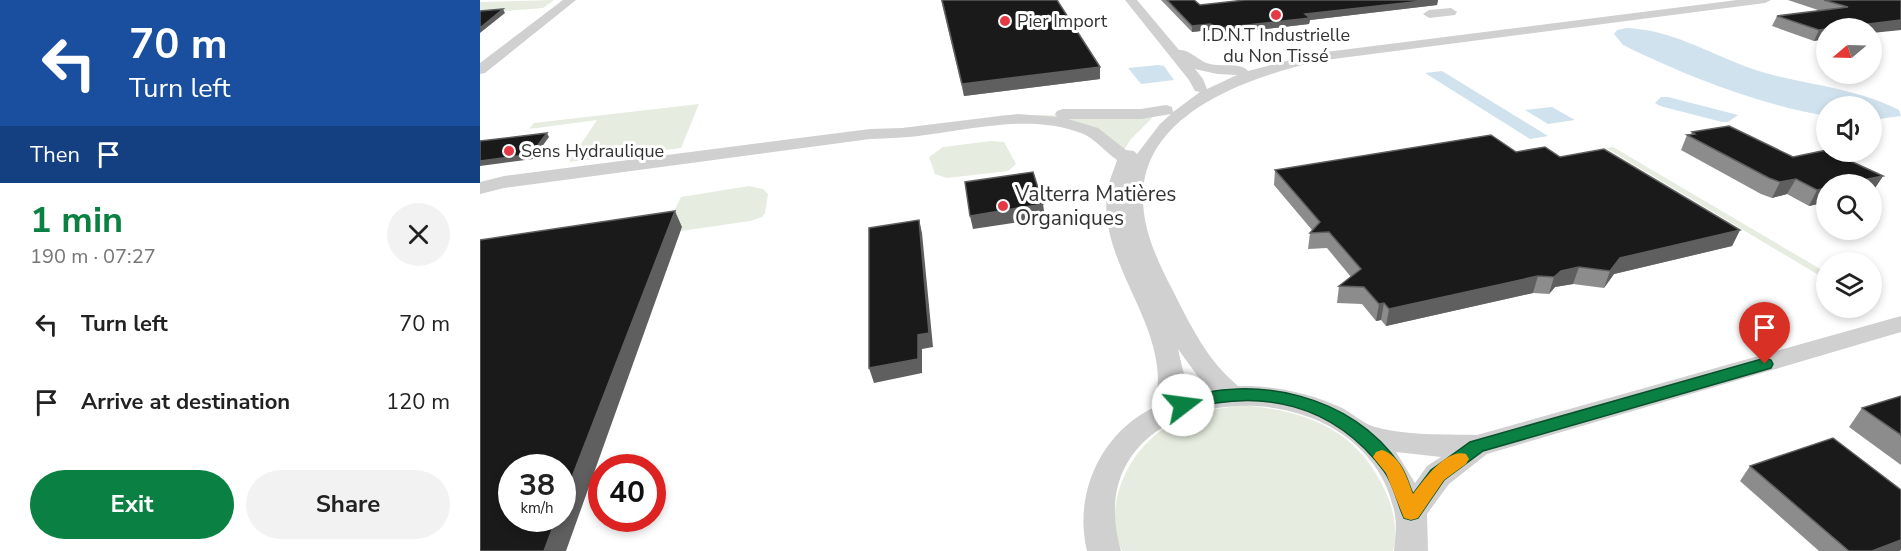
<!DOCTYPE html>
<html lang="en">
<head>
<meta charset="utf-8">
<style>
  :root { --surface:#fff; --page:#f2f2f2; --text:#222; --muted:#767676; --accent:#0b8043 }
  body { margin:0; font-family:"Nunito Sans",sans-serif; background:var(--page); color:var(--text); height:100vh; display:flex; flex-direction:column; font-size:22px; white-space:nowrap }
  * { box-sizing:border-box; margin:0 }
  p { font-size:20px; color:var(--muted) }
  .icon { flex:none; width:33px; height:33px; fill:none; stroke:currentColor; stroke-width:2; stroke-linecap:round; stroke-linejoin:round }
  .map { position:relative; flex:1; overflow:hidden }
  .side { display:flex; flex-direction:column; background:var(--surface); width:480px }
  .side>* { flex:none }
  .top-card { background:#1a4fa0; color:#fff; overflow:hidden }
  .needle { width:39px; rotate:251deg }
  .buttons { position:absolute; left:1336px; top:18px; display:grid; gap:12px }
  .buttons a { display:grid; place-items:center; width:66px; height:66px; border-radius:50%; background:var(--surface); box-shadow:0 3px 9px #0003; font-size:30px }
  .speed { position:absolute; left:18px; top:454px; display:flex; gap:12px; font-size:30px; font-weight:700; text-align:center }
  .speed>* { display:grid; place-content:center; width:78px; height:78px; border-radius:50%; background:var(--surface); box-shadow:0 3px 9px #0003; line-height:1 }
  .speed small { font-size:15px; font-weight:400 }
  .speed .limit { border:9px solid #d22; background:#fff; color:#111 }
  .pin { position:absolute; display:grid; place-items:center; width:51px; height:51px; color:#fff; margin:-62px -26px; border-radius:50% 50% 50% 0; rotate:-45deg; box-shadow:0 0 6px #0007 }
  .pin .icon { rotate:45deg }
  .me { position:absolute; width:66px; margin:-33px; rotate:75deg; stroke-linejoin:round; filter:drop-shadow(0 0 4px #0008) }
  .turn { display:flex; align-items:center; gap:21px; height:126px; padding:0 30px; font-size:27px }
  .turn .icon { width:78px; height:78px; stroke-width:2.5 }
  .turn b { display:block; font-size:42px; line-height:51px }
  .then { display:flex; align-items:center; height:57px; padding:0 30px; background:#0003; gap:12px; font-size:22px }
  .round { display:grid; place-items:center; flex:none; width:63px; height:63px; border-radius:32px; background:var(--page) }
  .summary { display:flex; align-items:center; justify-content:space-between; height:102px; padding:0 30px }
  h1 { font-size:36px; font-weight:700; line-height:45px; color:var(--accent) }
  .button { display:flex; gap:12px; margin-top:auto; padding:12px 30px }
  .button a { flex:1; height:69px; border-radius:36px; background:var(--accent); color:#fff; font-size:24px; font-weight:700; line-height:69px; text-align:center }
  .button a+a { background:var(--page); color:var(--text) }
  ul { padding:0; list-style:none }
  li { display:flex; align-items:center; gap:18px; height:78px; padding:0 30px }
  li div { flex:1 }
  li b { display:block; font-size:22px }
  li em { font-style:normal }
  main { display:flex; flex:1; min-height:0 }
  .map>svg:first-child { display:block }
  .green { fill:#e6ecdf }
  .water { fill:#cfe2ee }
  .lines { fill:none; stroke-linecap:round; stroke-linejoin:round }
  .minor { fill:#d0d0d0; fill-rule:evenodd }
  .wall { fill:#8c8c8c }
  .shaded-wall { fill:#5f5f5f }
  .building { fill:#1a1a1a; stroke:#5f5f5f; stroke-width:1.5 }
  .route { fill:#0b8043; stroke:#07532c; stroke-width:1.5 }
  .slow { fill:#f59e0b }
  .poi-dot { fill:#e63946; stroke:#fff; stroke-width:2 }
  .labels { text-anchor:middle; stroke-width:6; stroke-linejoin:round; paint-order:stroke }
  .far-poi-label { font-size:18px; fill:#333; stroke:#fff; text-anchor:start }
  .poi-label { font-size:21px; fill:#333; stroke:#fff; text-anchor:start }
</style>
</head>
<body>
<main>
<section class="side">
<div class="top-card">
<div class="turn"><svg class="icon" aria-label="left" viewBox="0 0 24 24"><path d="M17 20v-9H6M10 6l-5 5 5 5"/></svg><div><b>70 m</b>Turn left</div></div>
<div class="then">Then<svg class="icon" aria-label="arrive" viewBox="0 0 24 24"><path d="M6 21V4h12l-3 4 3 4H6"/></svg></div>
</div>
<div class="summary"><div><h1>1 min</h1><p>190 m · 07:27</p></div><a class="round"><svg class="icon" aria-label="close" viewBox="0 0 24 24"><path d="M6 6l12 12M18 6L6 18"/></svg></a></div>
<ul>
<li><svg class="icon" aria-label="left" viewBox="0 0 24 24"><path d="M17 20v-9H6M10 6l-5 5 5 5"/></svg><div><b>Turn left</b></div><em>70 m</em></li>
<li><svg class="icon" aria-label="arrive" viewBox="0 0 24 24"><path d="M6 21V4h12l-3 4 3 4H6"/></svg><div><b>Arrive at destination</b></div><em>120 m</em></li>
</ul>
<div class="button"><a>Exit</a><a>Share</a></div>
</section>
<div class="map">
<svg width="1421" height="551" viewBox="0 0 1421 551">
  <rect width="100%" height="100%" fill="#fff"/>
  <g class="green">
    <polygon points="74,0 63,8 0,13 0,2"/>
    <polygon points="219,104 201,148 89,162 117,120 49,129 54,123"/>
    <polygon points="525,115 674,116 651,139 644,150 622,132 570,119 430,130 424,128"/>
    <polygon points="511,141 524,142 536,164 528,171 467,178 455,174 449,157 463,147"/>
    <polygon points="1133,147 1347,273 1347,280 1126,148"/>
    <polygon points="269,186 283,189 288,194 285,213 282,217 270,221 201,231 202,228 185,230 201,197"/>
    <path d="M762,405C827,411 878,429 906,493C914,509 918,534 913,551H642C621,505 649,448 691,424C713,412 737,409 762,405Z"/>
  </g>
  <g class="water">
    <path d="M1147,28C1196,30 1236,58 1282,72C1327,85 1377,88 1419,110L1421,116L1392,120V106H1347V116C1277,104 1206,76 1143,45L1134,34L1137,30Z"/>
    <polygon points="678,65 684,66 694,80 661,84 648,68"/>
    <polygon points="962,71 1068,136 1050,139 945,73"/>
    <polygon points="1181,97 1188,97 1258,115 1248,122 1242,122 1180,106 1175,103"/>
    <polygon points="1072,107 1095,120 1068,124 1045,110"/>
  </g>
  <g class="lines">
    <g class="minor">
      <polygon points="83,0 96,0 5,73 0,74 0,63"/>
      <path d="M645,0H657L699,50C710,49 718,61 730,64C741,67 761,62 768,71L838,53L1257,0H1291L1285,3L838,61C772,77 665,111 663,195C662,228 677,260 692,289C711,326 726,359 758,386C793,385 829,393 860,407C871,412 881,422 892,426C925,436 963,434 997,435L1421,316V332L1007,454L969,484L947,514L948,551H914C915,539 917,526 915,515C887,355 589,374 641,551H607C593,494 621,432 675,407C676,398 678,388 678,379C677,313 619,260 627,191C629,181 634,170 637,160C625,152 615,138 601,133C551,114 496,129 445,135C427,138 409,138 390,139L24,188L0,194V182L24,176L390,129L422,128L538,114L577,117L575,114L577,111L583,109H661L686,105L692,107L693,112L720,92L715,91L709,80ZM715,69L737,74L757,75L727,89L723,79ZM691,114L680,124L657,154L654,151L646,150L618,128L588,119H661ZM698,349L727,389L703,394L705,379ZM916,452L961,457L947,466L935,483Z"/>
      <polygon points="971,8 977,12 975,15 949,18 943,14 949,10"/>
    </g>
  </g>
  <g class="wall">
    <polygon points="461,0 578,0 579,3 620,67 620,79 484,96"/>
    <polygon points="681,0 714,0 720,5 765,0 958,0 957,5 830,20 829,24 740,34 730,30 712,32"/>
    <polygon points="1308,0 1421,0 1334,41 1292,26 1297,16 1341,11"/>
    <polygon points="1249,126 1313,157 1347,150 1347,152 1351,152 1403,176 1393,191 1392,192 1392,184 1347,184 1347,202 1329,206 1307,194 1292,198 1281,194 1201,150 1207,135 1211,135 1212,132"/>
    <polygon points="1036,152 1080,157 1260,230 1252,246 1134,274 1124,288 1093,284 1075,287 1069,294 1053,293 906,326 901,320 896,321 882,304 857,303 859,286 871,277 847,248 828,249 830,233 832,230 794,185 795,170"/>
    <polygon points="1421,396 1421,465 1369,427 1382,408"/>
    <polygon points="1270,466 1421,490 1421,550 1419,551 1339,551 1260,481"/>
  </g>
  <g class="shaded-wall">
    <polygon points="951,0 958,0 957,5 830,20 829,24 740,34 740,28 825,14"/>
    <polygon points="23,9 25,13 0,33 0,28"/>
    <polygon points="1421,20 1421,30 1392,33 1392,28 1352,28"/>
    <polygon points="730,24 730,30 712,32 712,26"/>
    <polygon points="1347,29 1347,39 1334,41 1339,30"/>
    <polygon points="620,67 620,79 484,96 482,84"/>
    <polygon points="67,133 69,137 53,159 0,166 0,161"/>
    <polygon points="1403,176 1393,191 1392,192 1392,184 1362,184"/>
    <polygon points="1316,179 1307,194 1292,198 1300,182"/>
    <polygon points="1347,188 1347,202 1329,206 1337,190"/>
    <polygon points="563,204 565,218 493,229 490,216"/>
    <polygon points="195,211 202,227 86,551 64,551 76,519 82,519 82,503"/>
    <polygon points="439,220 442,233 453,347 442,349 442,373 394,383 389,368 438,335"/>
    <polygon points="1260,230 1252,246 1134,274 1124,288 1130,271 1140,258"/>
    <polygon points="1099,267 1093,284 1075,287 1069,294 1074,277 1081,271"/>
    <polygon points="1058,276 1053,293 906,326 909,309"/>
    <polygon points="904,303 901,320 896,321 899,304"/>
    <polygon points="1421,540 1421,550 1419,551 1392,551"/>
  </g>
  <g class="building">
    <polygon points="462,0 577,0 620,67 482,84"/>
    <polygon points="687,0 714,0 720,5 765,0 951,0 825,14 830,18 740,28 730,24 712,26"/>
    <polygon points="1344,0 1421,0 1421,20 1339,30 1297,16 1368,7"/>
    <polygon points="23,9 0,28 0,11"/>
    <polygon points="1249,126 1313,157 1347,150 1347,152 1351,152 1403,176 1362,184 1347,184 1347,188 1337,190 1316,179 1300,182 1289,178 1207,135 1215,134 1212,132"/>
    <polygon points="67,133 51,154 0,161 0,141"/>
    <polygon points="1011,135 1036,152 1065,147 1080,157 1124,149 1260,230 1140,258 1130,271 1099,267 1081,271 1074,277 1058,276 909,309 904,303 899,304 884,287 859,286 881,269 849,232 830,233 840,222 795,170"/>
    <polygon points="553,172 563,204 490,216 485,182"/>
    <polygon points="195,211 82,503 82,468 32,468 32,519 76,519 64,551 0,551 0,240"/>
    <polygon points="439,220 449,333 438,335 438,359 389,368 389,228"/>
    <polygon points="1421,396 1421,435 1382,408"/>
    <polygon points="1353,438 1421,490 1421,540 1392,551 1369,551 1270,466"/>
  </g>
  <path class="route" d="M1285,358L1291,360L1293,364L1291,368L1003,451L964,480L938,518L931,520L924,518C917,503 914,484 904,471C854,404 781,387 703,411L697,409L695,405L697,400C774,373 873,395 920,465C926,473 929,485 933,494L951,470L990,442Z"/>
  <path class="slow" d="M902,450C921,456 927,478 933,494C944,480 966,448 986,454L989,459L986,464L964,480L938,518L931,520L924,518L906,473L893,457L896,452Z"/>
  <g class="poi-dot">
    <circle cx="796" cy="15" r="6"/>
    <circle cx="525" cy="21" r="6"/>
    <circle cx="29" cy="151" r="6"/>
    <circle cx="523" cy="206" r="6"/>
  </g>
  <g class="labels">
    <g class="far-poi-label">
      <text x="537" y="27">Pier Import</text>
      <text x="796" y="41" text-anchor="middle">I.D.N.T Industrielle<tspan x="796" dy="21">du Non Tissé</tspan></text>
      <text x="41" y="157">Sens Hydraulique</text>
    </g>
    <g class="poi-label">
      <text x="535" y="201">Valterra Matières<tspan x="535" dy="24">Organiques</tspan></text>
    </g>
  </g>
</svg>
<div class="buttons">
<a><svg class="needle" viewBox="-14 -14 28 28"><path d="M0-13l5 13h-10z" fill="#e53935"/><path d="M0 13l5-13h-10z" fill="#767676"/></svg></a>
<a><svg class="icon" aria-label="sound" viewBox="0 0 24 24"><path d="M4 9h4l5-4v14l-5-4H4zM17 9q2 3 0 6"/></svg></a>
<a><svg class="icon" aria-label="search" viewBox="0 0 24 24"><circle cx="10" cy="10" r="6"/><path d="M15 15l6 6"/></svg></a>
<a><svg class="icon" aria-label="layers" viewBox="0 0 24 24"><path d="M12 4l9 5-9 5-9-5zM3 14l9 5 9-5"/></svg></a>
</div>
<div class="speed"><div>38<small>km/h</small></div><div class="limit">40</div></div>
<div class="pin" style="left:1285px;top:364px;background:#d93025"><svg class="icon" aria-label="arrive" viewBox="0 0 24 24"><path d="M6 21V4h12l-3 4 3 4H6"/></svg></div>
<svg class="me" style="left:703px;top:405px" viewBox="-20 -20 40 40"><circle r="19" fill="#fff"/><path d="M0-13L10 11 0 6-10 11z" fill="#0b8043"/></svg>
</div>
</main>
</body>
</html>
